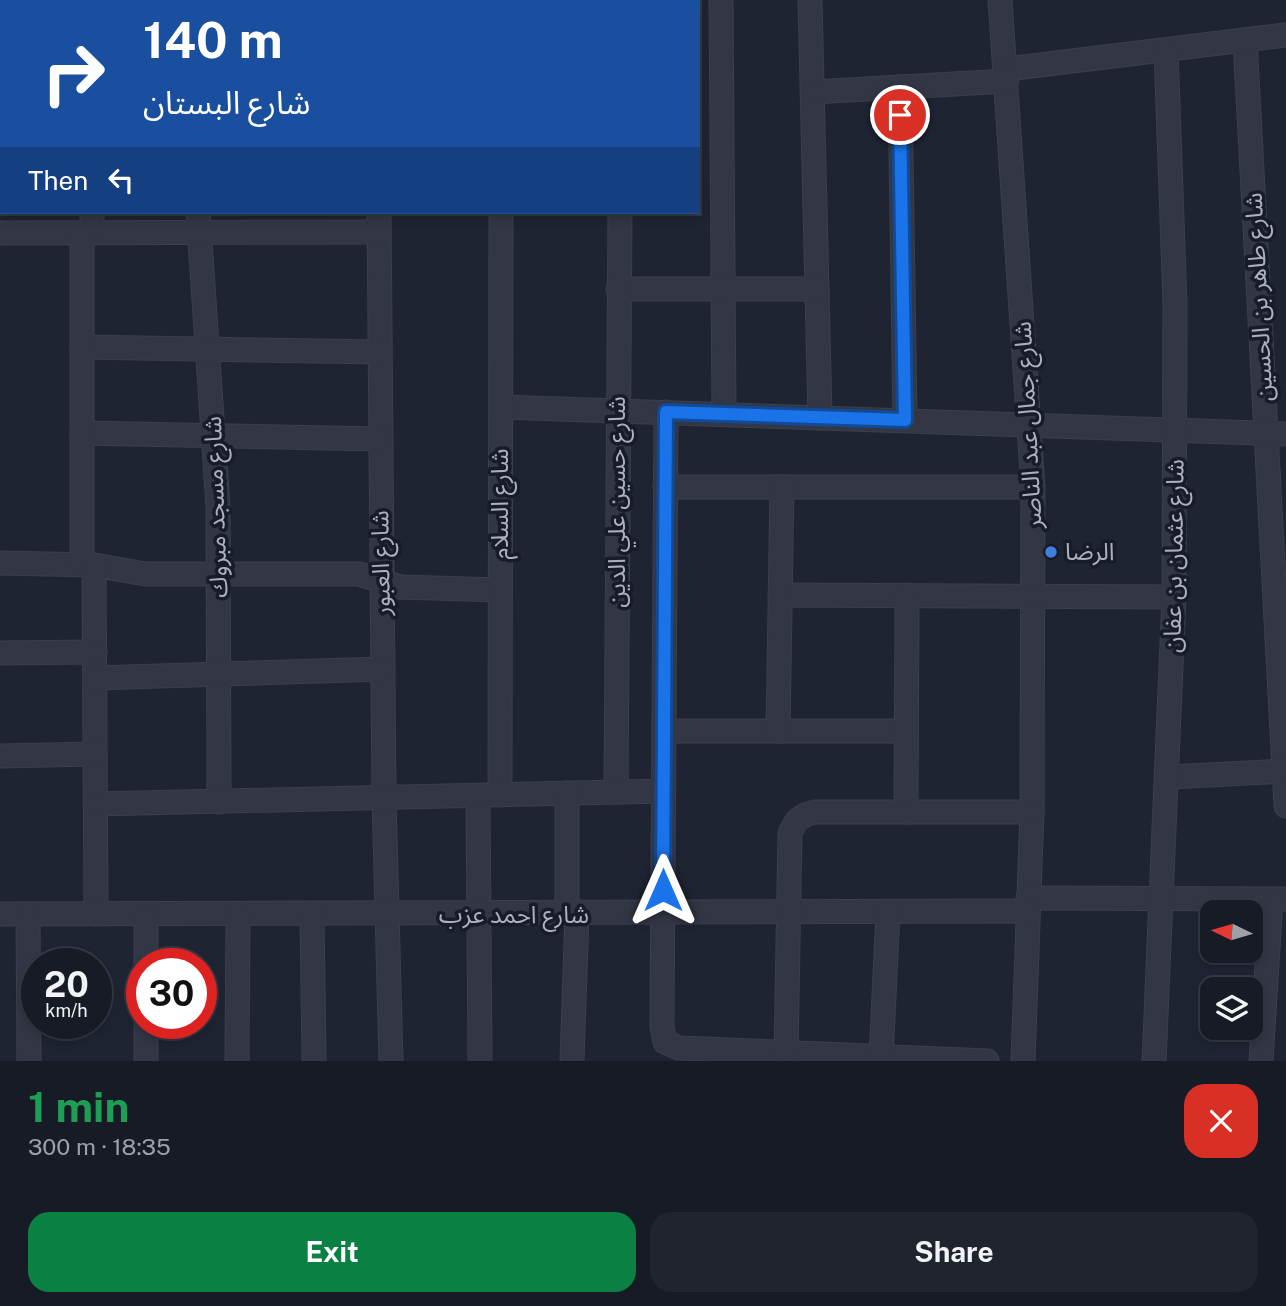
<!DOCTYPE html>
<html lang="en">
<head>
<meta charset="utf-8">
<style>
  :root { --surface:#171b26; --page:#20242e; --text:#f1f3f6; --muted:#9ea1a7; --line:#363943; --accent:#0b8043 }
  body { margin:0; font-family:"Public Sans","Noto Sans Arabic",sans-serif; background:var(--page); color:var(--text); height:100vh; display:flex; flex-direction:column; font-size:26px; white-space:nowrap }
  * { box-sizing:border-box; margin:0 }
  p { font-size:23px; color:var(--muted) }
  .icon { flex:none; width:38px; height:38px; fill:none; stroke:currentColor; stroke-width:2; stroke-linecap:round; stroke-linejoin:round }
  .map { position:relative; height:1061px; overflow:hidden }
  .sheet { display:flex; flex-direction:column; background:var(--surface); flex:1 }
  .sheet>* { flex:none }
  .top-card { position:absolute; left:0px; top:0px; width:700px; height:214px; box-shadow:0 4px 10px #0003,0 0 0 2px var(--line); background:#1a4fa0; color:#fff; overflow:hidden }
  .needle { width:46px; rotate:275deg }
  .controls { position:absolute; left:1200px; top:900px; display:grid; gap:14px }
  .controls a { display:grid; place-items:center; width:63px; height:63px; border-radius:14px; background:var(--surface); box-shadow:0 4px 10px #0003,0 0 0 2px var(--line); font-size:35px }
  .speed { position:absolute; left:21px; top:948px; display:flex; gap:14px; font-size:35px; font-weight:700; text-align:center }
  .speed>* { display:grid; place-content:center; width:91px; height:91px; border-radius:50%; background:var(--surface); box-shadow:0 4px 10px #0003,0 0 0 2px var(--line); line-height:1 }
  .speed small { font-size:18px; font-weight:400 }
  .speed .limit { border:10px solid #d22; background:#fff; color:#111 }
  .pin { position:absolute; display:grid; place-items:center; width:60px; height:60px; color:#fff; margin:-30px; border:4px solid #fff; border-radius:50%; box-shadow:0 2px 7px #0007 }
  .me { position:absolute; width:77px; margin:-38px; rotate:0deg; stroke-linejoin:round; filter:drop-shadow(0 0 5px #0008) }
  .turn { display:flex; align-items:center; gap:24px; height:147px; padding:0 28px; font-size:32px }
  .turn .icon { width:91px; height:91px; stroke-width:2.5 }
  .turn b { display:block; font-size:49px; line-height:60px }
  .then { display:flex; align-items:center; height:66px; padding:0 28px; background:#0003; gap:14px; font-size:26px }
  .round { display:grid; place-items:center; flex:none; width:74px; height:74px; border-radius:21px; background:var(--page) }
  .summary { display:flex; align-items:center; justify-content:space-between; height:119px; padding:0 28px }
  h1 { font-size:42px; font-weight:700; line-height:52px; color:#1e9e55 }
  .primary-button { display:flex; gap:14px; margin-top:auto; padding:14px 28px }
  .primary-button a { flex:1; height:80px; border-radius:21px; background:var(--accent); color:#fff; font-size:28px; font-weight:700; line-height:80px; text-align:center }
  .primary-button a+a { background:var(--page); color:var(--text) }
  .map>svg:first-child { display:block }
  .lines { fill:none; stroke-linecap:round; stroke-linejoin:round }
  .street-casing { stroke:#3c3f4e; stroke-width:25 }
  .street { stroke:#333644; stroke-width:23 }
  .route-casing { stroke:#114b97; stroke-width:18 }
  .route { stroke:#1a73e8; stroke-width:12 }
  .shop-dot { fill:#3f7fe0; stroke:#181b28; stroke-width:2.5 }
  .labels { text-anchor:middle; stroke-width:7; stroke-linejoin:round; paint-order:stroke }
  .street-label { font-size:24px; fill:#acb0c2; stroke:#181b28 }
  .poi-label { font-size:24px; fill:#acb0c2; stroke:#181b28; text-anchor:start }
</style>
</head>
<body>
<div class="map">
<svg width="1286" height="1061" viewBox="0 0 1286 1061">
  <rect width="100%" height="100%" fill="#1f2433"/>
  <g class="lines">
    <defs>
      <g id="street">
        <polyline points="91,0 91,2"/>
        <polyline points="377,0 377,2"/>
        <polyline points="501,0 501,2"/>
        <polyline points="721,0 724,414"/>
        <polyline points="810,0 820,417"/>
        <polyline points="1000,0 1033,487 1032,812 1023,1061"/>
        <polyline points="194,2 194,0"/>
        <polyline points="623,2 623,0"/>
        <polyline points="0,15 2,15"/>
        <polyline points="1245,40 1286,806"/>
        <polyline points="1006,69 1286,35"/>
        <polyline points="900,87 905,420"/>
        <polyline points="813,92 1007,81"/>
        <polyline points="198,212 218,506 219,802"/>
        <polyline points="379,212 384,798 391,1061"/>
        <polyline points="0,233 379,232"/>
        <polyline points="92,233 92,212"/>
        <polyline points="618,289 817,289"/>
        <polyline points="82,347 380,352"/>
        <polyline points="501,407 1286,434"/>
        <polyline points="666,412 662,1026 665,1042 679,1048 987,1061"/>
        <polyline points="82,433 380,439"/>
        <polyline points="665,487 1033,487"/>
        <polyline points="0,563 94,565 145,574 359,574 400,587 500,590"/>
        <polyline points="82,564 82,233"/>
        <polyline points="94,565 96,914"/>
        <polyline points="780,595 1174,597"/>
        <polyline points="0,653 95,652"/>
        <polyline points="95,678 382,669"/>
        <polyline points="664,731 906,731"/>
        <polyline points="778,731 782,487"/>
        <polyline points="0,756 95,754"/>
        <polyline points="1169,777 1286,771"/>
        <polyline points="616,792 620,212"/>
        <polyline points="500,795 501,212"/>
        <polyline points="478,796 480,1061"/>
        <polyline points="96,804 664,791"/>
        <polyline points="906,812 907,595"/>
        <polyline points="1028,898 1286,899"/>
        <polyline points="0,914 1028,911"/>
        <polyline points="28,914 29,1061"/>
        <polyline points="312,914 314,1061"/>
        <polyline points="567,915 567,793"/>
        <polyline points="146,964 146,915"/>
        <path d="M786,1053L790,834C795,820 801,815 815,812H1032"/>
        <polyline points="881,1057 888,913"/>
        <polyline points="146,1061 146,1024"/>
        <polyline points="237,1061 238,915"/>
        <polyline points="572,1061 577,914"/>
        <polyline points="1154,1061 1174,597 1175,303 1166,50"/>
        <polyline points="1261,1061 1271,899"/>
      </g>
    </defs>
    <use href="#street" class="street-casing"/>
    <use href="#street" class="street"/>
  </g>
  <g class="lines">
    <defs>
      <polyline id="route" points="663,890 666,412 905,420 900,115"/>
    </defs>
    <use href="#route" class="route-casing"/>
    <use href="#route" class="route"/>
  </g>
  <circle class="shop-dot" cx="1051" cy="552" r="7"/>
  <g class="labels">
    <g class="street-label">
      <text transform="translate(1259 297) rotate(-93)" y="8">شارع طاهر بن الحسين</text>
      <text transform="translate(1028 425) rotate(-93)" y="8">شارع جمال عبد الناصر</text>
      <text transform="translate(617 502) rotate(-90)" y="8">شارع حسين علي الدين</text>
      <text transform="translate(500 504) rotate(-90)" y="8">شارع السلام</text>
      <text transform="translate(216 507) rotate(-92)" y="8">شارع مسجد مبروك</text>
      <text transform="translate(1174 556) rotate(-89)" y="8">شارع عثمان بن عفان</text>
      <text transform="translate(381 563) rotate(-91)" y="8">شارع العبور</text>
      <text x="514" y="923">شارع احمد عزب</text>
    </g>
    <g class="poi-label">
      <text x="1065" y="560">الرضا</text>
    </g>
  </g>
</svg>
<div class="controls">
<a><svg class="needle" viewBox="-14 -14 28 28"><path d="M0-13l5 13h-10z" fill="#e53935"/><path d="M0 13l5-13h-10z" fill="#9ea1a7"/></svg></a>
<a><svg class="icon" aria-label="layers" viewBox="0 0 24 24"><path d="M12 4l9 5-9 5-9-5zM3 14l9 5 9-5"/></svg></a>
</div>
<div class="speed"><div>20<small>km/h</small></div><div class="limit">30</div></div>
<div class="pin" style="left:900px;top:115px;background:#d93025"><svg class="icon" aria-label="arrive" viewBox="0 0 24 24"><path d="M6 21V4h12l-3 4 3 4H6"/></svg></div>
<svg class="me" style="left:663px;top:890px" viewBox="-20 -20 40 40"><path d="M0-17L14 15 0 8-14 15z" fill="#1a73e8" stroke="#fff" stroke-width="4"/></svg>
<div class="top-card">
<div class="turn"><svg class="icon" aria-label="right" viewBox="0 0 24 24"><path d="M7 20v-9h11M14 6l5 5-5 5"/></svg><div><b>140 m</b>شارع البستان</div></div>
<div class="then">Then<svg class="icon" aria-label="left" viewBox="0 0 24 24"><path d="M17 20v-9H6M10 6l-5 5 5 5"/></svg></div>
</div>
</div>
<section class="sheet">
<div class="summary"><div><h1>1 min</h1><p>300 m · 18:35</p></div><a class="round" style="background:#d93025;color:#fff"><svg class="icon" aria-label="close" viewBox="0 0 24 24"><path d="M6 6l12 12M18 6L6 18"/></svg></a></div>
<div class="primary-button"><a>Exit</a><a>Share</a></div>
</section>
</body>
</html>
